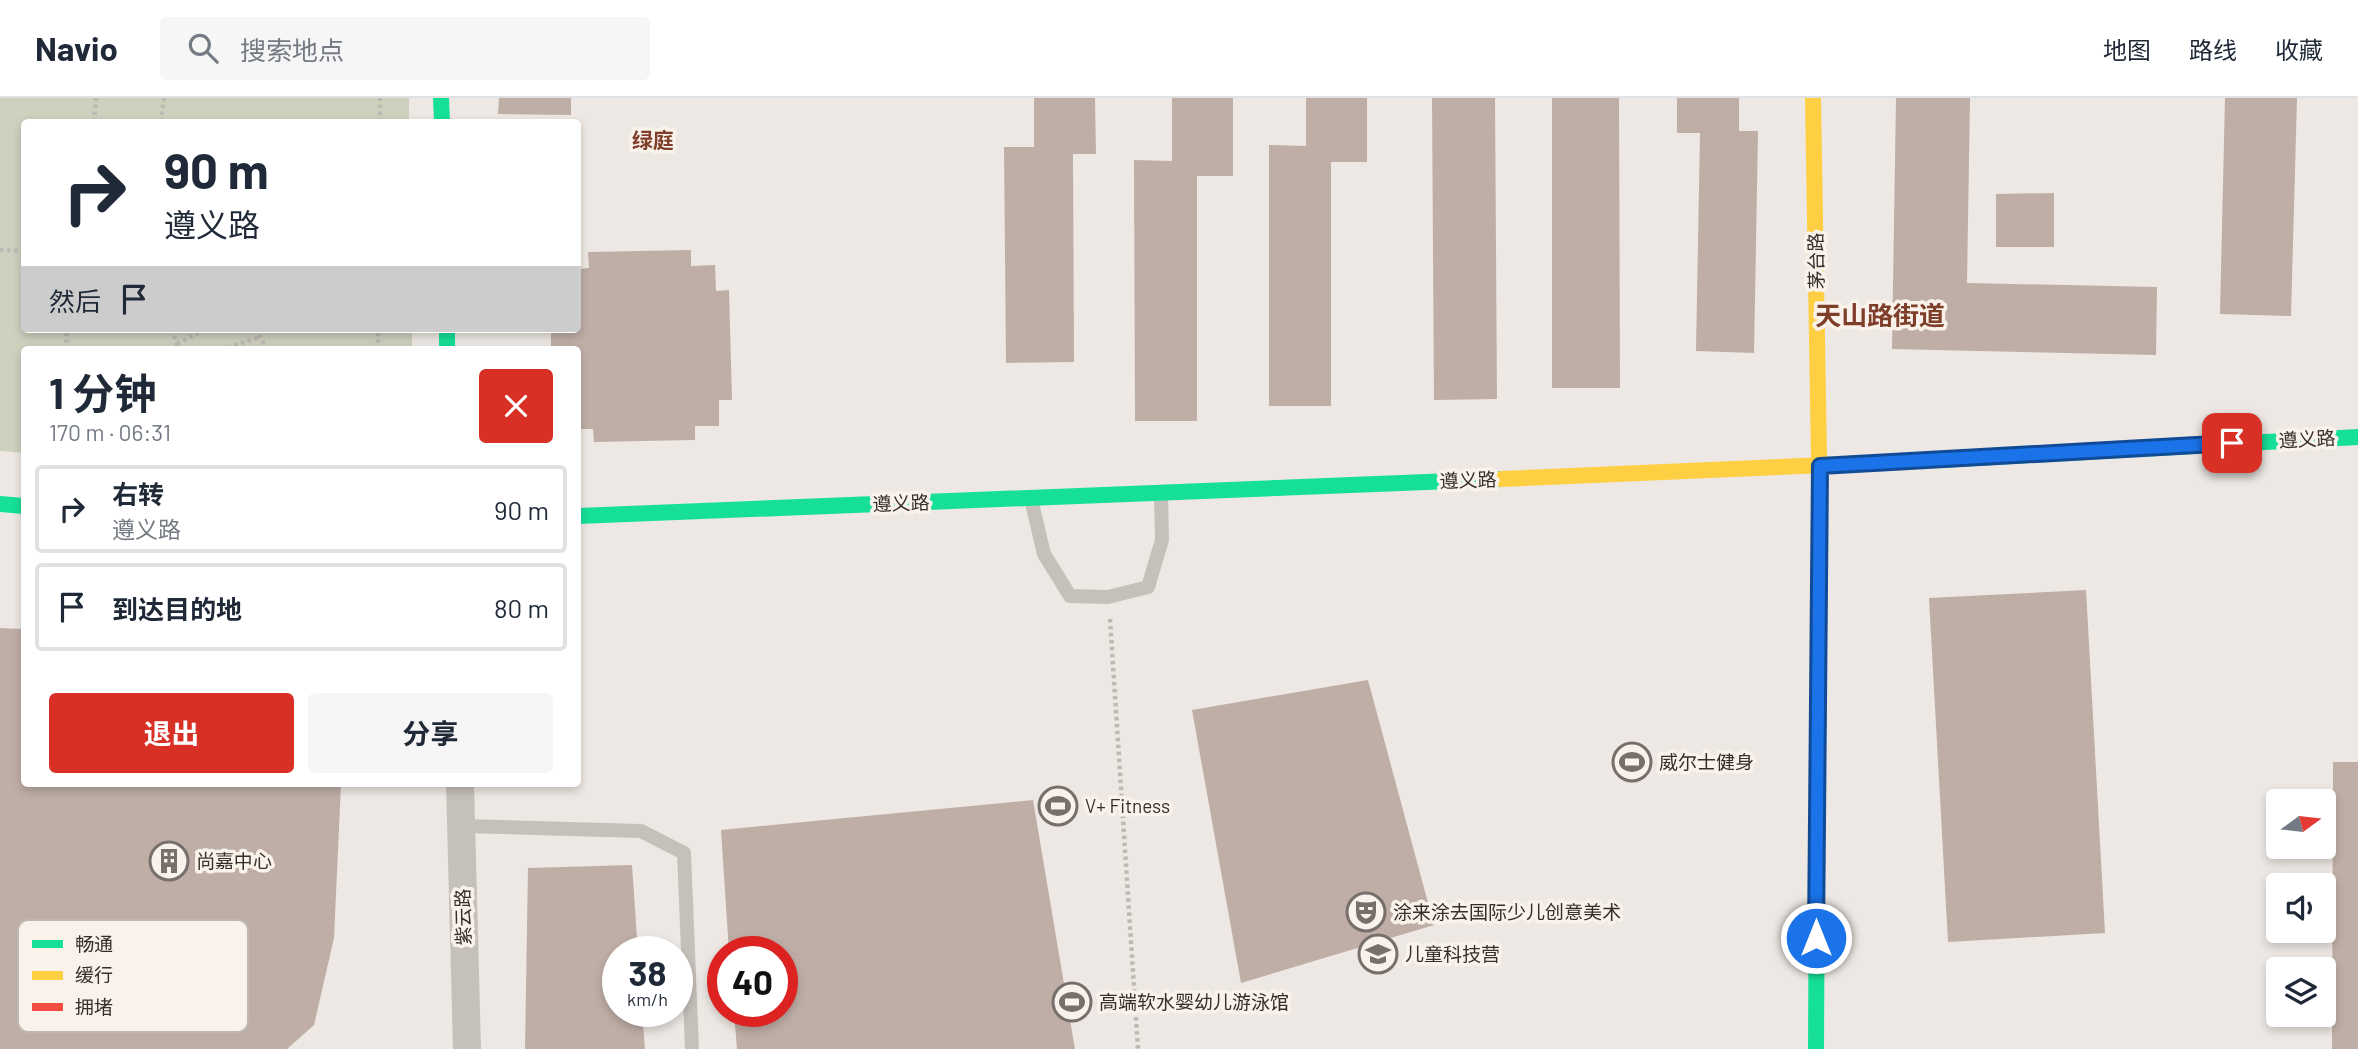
<!DOCTYPE html>
<html lang="zh">
<head>
<meta charset="utf-8">
<style>
  :root { --surface:#fff; --page:#f6f6f7; --text:#1f2937; --muted:#747a83; --line:#e0e1e3; --accent:#d93025 }
  body { margin:0; font-family:Barlow,"Noto Sans SC",sans-serif; background:var(--page); color:var(--text); height:100vh; display:flex; flex-direction:column; font-size:26px; white-space:nowrap }
  * { box-sizing:border-box; margin:0 }
  p { font-size:23px; color:var(--muted) }
  .icon { flex:none; width:38px; height:38px; fill:none; stroke:currentColor; stroke-width:2; stroke-linecap:round; stroke-linejoin:round }
  .map { position:relative; flex:1; overflow:hidden }
  .side { position:absolute; left:21px; top:248px; width:560px; height:441px; display:flex; flex-direction:column; background:var(--surface); border-radius:7px; box-shadow:0 4px 10px #0003 }
  .side>* { flex:none }
  .guide { position:absolute; left:21px; top:21px; width:560px; height:214px; border-radius:7px; box-shadow:0 4px 10px #0003; background:#fff; color:var(--text); overflow:hidden }
  .needle { width:46px; rotate:75deg }
  .tools { position:absolute; left:2266px; top:691px; display:grid; gap:14px }
  .tools a { display:grid; place-items:center; width:70px; height:70px; border-radius:7px; background:var(--surface); box-shadow:0 4px 10px #0003; font-size:35px }
  .speed { position:absolute; left:602px; top:838px; display:flex; gap:14px; font-size:35px; font-weight:700; text-align:center }
  .speed>* { display:grid; place-content:center; width:91px; height:91px; border-radius:50%; background:var(--surface); box-shadow:0 4px 10px #0003; line-height:1 }
  .speed small { font-size:18px; font-weight:400 }
  .speed .limit { border:10px solid #d22; background:#fff; color:#111 }
  .pin { position:absolute; display:grid; place-items:center; width:60px; height:60px; color:#fff; margin:-30px; border-radius:14px; box-shadow:0 4px 10px #0006 }
  .me { position:absolute; width:77px; margin:-38px; rotate:0deg; stroke-linejoin:round; filter:drop-shadow(0 0 5px #0008) }
  .turn { display:flex; align-items:center; gap:24px; height:147px; padding:0 28px; font-size:32px }
  .turn .icon { width:91px; height:91px; stroke-width:2.5 }
  .turn b { display:block; font-size:49px; line-height:60px }
  .then { display:flex; align-items:center; height:66px; padding:0 28px; background:#0003; gap:14px; font-size:26px }
  .round { display:grid; place-items:center; flex:none; width:74px; height:74px; border-radius:7px; background:var(--page) }
  .headline { display:flex; align-items:center; justify-content:space-between; height:119px; padding:0 28px }
  h1 { font-size:42px; font-weight:700; line-height:52px }
  .primary-button { display:flex; gap:14px; margin-top:auto; padding:14px 28px }
  .primary-button a { flex:1; height:80px; border-radius:7px; background:var(--accent); color:#fff; font-size:28px; font-weight:700; line-height:80px; text-align:center }
  .primary-button a+a { background:var(--page); color:var(--text) }
  ul { padding:0; list-style:none }
  li { display:flex; align-items:center; gap:21px; height:88px; margin:0 14px 10px; padding:0 14px; border:4px solid var(--line); border-radius:7px }
  li div { flex:1 }
  li b { display:block; font-size:26px }
  li em { font-style:normal }
  header { display:flex; align-items:center; gap:42px; box-sizing:border-box; height:98px; padding:0 35px; background:var(--surface); border-bottom:2px solid var(--line) }
  header strong { font-size:33px }
  nav { display:flex; gap:38px; margin-inline-start:auto; font-size:24px }
  .search { width:490px; height:63px; background:var(--page); display:flex; align-items:center; gap:18px; box-sizing:border-box; padding:0 24px; border-radius:7px; color:var(--muted); font-size:26px }
  .map>svg:first-child { display:block }
  .green { fill:#ced1be }
  .building { fill:#bfaea6 }
  .lines { fill:none; stroke-linecap:round; stroke-linejoin:round }
  .path { stroke:#bfb9b4; stroke-width:4.5; stroke-dasharray:3.5 3.5; stroke-linecap:butt }
  .lane { stroke:#c6c0bb; stroke-width:14 }
  .street { stroke:#c6c0bb; stroke-width:28 }
  .fast { stroke:#16e098; stroke-width:16 }
  .slow { stroke:#ffcf43; stroke-width:16 }
  .jam { stroke:#f24e42; stroke-width:16 }
  .route-casing { stroke:#114b97; stroke-width:18 }
  .route { stroke:#1a73e8; stroke-width:12 }
  .labels { text-anchor:middle; stroke-width:7; stroke-linejoin:round; paint-order:stroke }
  .street-label { font-size:19px; fill:#372e2a; stroke:#f9f2eb }
  .poi-label { font-size:19px; fill:#372e2a; stroke:#f9f2eb; text-anchor:start }
  .neighbourhood-label { font-size:21px; font-weight:bold; fill:#7f3e2a; stroke:#f9f2eb }
  .district-label { font-size:26px; font-weight:bold; fill:#7f3e2a; stroke:#f9f2eb }
  .key { fill:#f9f2eb; stroke:#bfb7b1; stroke-width:2 }
  .key-label { font-size:19px; fill:#372e2a }
</style>
</head>
<body>
<header>
<strong>Navio</strong>
<div class="search"><svg class="icon" aria-label="search" viewBox="0 0 24 24"><circle cx="10" cy="10" r="6"/><path d="M15 15l6 6"/></svg>搜索地点</div>
<nav><a>地图</a><a>路线</a><a>收藏</a></nav>
</header>
<div class="map">
<svg width="2358" height="951" viewBox="0 0 2358 951">
  <rect width="100%" height="100%" fill="#ede8e3"/>
  <polygon class="green" points="0,0 409,0 409,24 24,24 24,231 412,231 412,252 24,252 24,355 0,353"/>
  <g class="building">
    <polygon points="499,0 571,0 571,17 498,16"/>
    <polygon points="1034,0 1095,0 1096,56 1073,56 1074,264 1006,265 1004,49 1034,49"/>
    <polygon points="1172,0 1233,0 1233,78 1197,78 1197,323 1135,323 1134,62 1172,63"/>
    <polygon points="1306,0 1367,0 1367,64 1331,64 1331,308 1269,308 1269,47 1306,48"/>
    <polygon points="1432,0 1495,0 1497,301 1434,302"/>
    <polygon points="1552,0 1619,0 1620,290 1552,290"/>
    <polygon points="1677,0 1739,0 1739,33 1758,33 1754,255 1696,253 1700,35 1677,35"/>
    <polygon points="1896,0 1970,0 1967,185 2157,189 2156,257 1892,251"/>
    <polygon points="2225,0 2297,0 2291,218 2220,216"/>
    <polygon points="2054,95 2054,149 1996,149 1996,96"/>
    <polygon points="691,152 691,168 715,167 716,193 729,192 732,302 719,302 719,328 695,328 695,342 594,344 593,331 578,331 578,252 551,252 551,231 578,231 578,171 589,170 588,154"/>
    <polygon points="2086,492 2105,835 1948,844 1929,500"/>
    <polygon points="0,530 24,531 24,686 341,686 334,840 314,927 287,951 0,951"/>
    <polygon points="1368,582 1434,827 1241,885 1192,612"/>
    <polygon points="2333,664 2358,664 2358,951 2332,951"/>
    <polygon points="1033,702 1075,951 737,951 734,914 782,914 782,854 729,854 721,732"/>
    <polygon points="632,767 638,854 618,854 618,914 642,914 645,951 525,951 528,770"/>
  </g>
  <g class="lines">
    <g class="path">
      <polyline points="94,24 96,0"/>
      <polyline points="161,24 164,0"/>
      <polyline points="380,24 380,0"/>
      <polyline points="0,152 24,153"/>
      <polyline points="172,231 179,252"/>
      <polyline points="255,231 268,252"/>
      <polyline points="177,246 204,231"/>
      <polyline points="66,252 67,231"/>
      <polyline points="221,252 260,239"/>
      <polyline points="378,252 378,231"/>
      <polyline points="1110,521 1138,951"/>
    </g>
    <g class="lane">
      <polyline points="1031,401 1044,456 1070,498 1108,499 1148,489 1162,442 1161,396"/>
      <polyline points="462,728 641,733 684,755 692,951"/>
    </g>
    <polyline class="street" points="460,686 467,951"/>
    <g class="fast">
      <polyline points="441,0 442,24"/>
      <polyline points="447,231 447,252"/>
      <polyline points="1940,362 2358,339"/>
      <polyline points="0,406 24,408"/>
      <polyline points="578,418 1501,381"/>
      <polyline points="1816,951 1817,751"/>
    </g>
    <g class="slow">
      <polyline points="1813,0 1820,421"/>
      <polyline points="1501,381 1940,362"/>
    </g>
    <polyline class="jam" points="1817,751 1820,421"/>
  </g>
  <g class="lines">
    <defs>
      <polyline id="route" points="1816,840 1820,368 2232,345"/>
    </defs>
    <use href="#route" class="route-casing"/>
    <use href="#route" class="route"/>
  </g>
  <defs>
    <symbol id="stadium-ring" viewBox="-11 -11 22 22"><circle r="9.5" fill="#f9f2eb" stroke="#776f6b" stroke-width="1.5"/><path d="M0-5a6.5 5 0 1 0 0 10a6.5 5 0 1 0 0-10ZM-3.5-1.8h7v3.6h-7Z" fill="#776f6b"/></symbol>
    <symbol id="building-ring" viewBox="-11 -11 22 22"><circle r="9.5" fill="#f9f2eb" stroke="#776f6b" stroke-width="1.5"/><path d="M-4-6H4V6H1V3H-1V6H-4ZM-2.5-4.3h1.7v1.8h-1.7ZM.8-4.3h1.7v1.8H.8ZM-2.5-1h1.7V.8h-1.7ZM.8-1h1.7V.8H.8Z" fill="#776f6b"/></symbol>
    <symbol id="theatre-ring" viewBox="-11 -11 22 22"><circle r="9.5" fill="#f9f2eb" stroke="#776f6b" stroke-width="1.5"/><path d="M-5-5.5Q0-4 5-5.5V0Q5 5 0 6Q-5 5-5 0ZM-3.3-2.5H-1v1.5H-3.3ZM1-2.5H3.3v1.5H1ZM-2.8 1Q0 5.5 2.8 1Z" fill="#776f6b"/></symbol>
    <symbol id="school-ring" viewBox="-11 -11 22 22"><circle r="9.5" fill="#f9f2eb" stroke="#776f6b" stroke-width="1.5"/><path d="M0-5L7-2L0 1L-7-2ZM-4 1L0 2.5L4 1V4Q0 6-4 4Z" fill="#776f6b"/></symbol>
  </defs>
  <g fill-rule="evenodd">
    <use href="#stadium-ring" x="1610" y="642" width="44" height="44"/>
    <use href="#stadium-ring" x="1036" y="686" width="44" height="44"/>
    <use href="#building-ring" x="147" y="741" width="44" height="44"/>
    <use href="#theatre-ring" x="1344" y="792" width="44" height="44"/>
    <use href="#school-ring" x="1356" y="834" width="44" height="44"/>
    <use href="#stadium-ring" x="1050" y="882" width="44" height="44"/>
  </g>
  <g class="labels">
    <g class="street-label">
      <text transform="translate(1816 163) rotate(-91)" y="7">茅台路</text>
      <text transform="translate(2307 341) rotate(-3)" y="7">遵义路</text>
      <text transform="translate(1468 382) rotate(-2)" y="7">遵义路</text>
      <text transform="translate(901 405) rotate(-2)" y="7">遵义路</text>
      <text transform="translate(463 819) rotate(-91)" y="7">紫云路</text>
    </g>
    <g class="poi-label">
      <text x="1659" y="671">威尔士健身</text>
      <text x="1085" y="715">V+ Fitness</text>
      <text x="196" y="770">尚嘉中心</text>
      <text x="1393" y="821">涂来涂去国际少儿创意美术</text>
      <text x="1405" y="863">儿童科技营</text>
      <text x="1099" y="911">高端软水婴幼儿游泳馆</text>
    </g>
    <g class="neighbourhood-label">
      <text x="653" y="50">绿庭</text>
    </g>
    <g class="district-label">
      <text x="1880" y="227">天山路街道</text>
    </g>
  </g>
  <rect x="18" y="822" width="230" height="112" rx="10" class="key"/>
  <rect x="32" y="842" width="31" height="8" fill="#16e098"/>
  <rect x="32" y="873" width="31" height="9" fill="#ffcf43"/>
  <rect x="32" y="905" width="31" height="8" fill="#f24e42"/>
  <g class="key-label">
    <text x="75" y="853">畅通</text>
    <text x="75" y="884">缓行</text>
    <text x="75" y="916">拥堵</text>
  </g>
</svg>
<div class="tools">
<a><svg class="needle" viewBox="-14 -14 28 28"><path d="M0-13l5 13h-10z" fill="#e53935"/><path d="M0 13l5-13h-10z" fill="#747a83"/></svg></a>
<a><svg class="icon" aria-label="sound" viewBox="0 0 24 24"><path d="M4 9h4l5-4v14l-5-4H4zM17 9q2 3 0 6"/></svg></a>
<a><svg class="icon" aria-label="layers" viewBox="0 0 24 24"><path d="M12 4l9 5-9 5-9-5zM3 14l9 5 9-5"/></svg></a>
</div>
<div class="speed"><div>38<small>km/h</small></div><div class="limit">40</div></div>
<div class="pin" style="left:2232px;top:345px;background:#d93025"><svg class="icon" aria-label="arrive" viewBox="0 0 24 24"><path d="M6 21V4h12l-3 4 3 4H6"/></svg></div>
<svg class="me" style="left:1816px;top:840px" viewBox="-20 -20 40 40"><circle r="17" fill="#1a73e8" stroke="#fff" stroke-width="3"/><path d="M0-11L8 9 0 5-8 9z" fill="#fff"/></svg>
<div class="guide">
<div class="turn"><svg class="icon" aria-label="right" viewBox="0 0 24 24"><path d="M7 20v-9h11M14 6l5 5-5 5"/></svg><div><b>90 m</b>遵义路</div></div>
<div class="then">然后<svg class="icon" aria-label="arrive" viewBox="0 0 24 24"><path d="M6 21V4h12l-3 4 3 4H6"/></svg></div>
</div>
<section class="side">
<div class="headline"><div><h1>1 分钟</h1><p>170 m · 06:31</p></div><a class="round" style="background:#d93025;color:#fff"><svg class="icon" aria-label="close" viewBox="0 0 24 24"><path d="M6 6l12 12M18 6L6 18"/></svg></a></div>
<ul>
<li><svg class="icon" aria-label="right" viewBox="0 0 24 24"><path d="M7 20v-9h11M14 6l5 5-5 5"/></svg><div><b>右转</b><p>遵义路</p></div><em>90 m</em></li>
<li><svg class="icon" aria-label="arrive" viewBox="0 0 24 24"><path d="M6 21V4h12l-3 4 3 4H6"/></svg><div><b>到达目的地</b></div><em>80 m</em></li>
</ul>
<div class="primary-button"><a>退出</a><a>分享</a></div>
</section>
</div>
</body>
</html>
